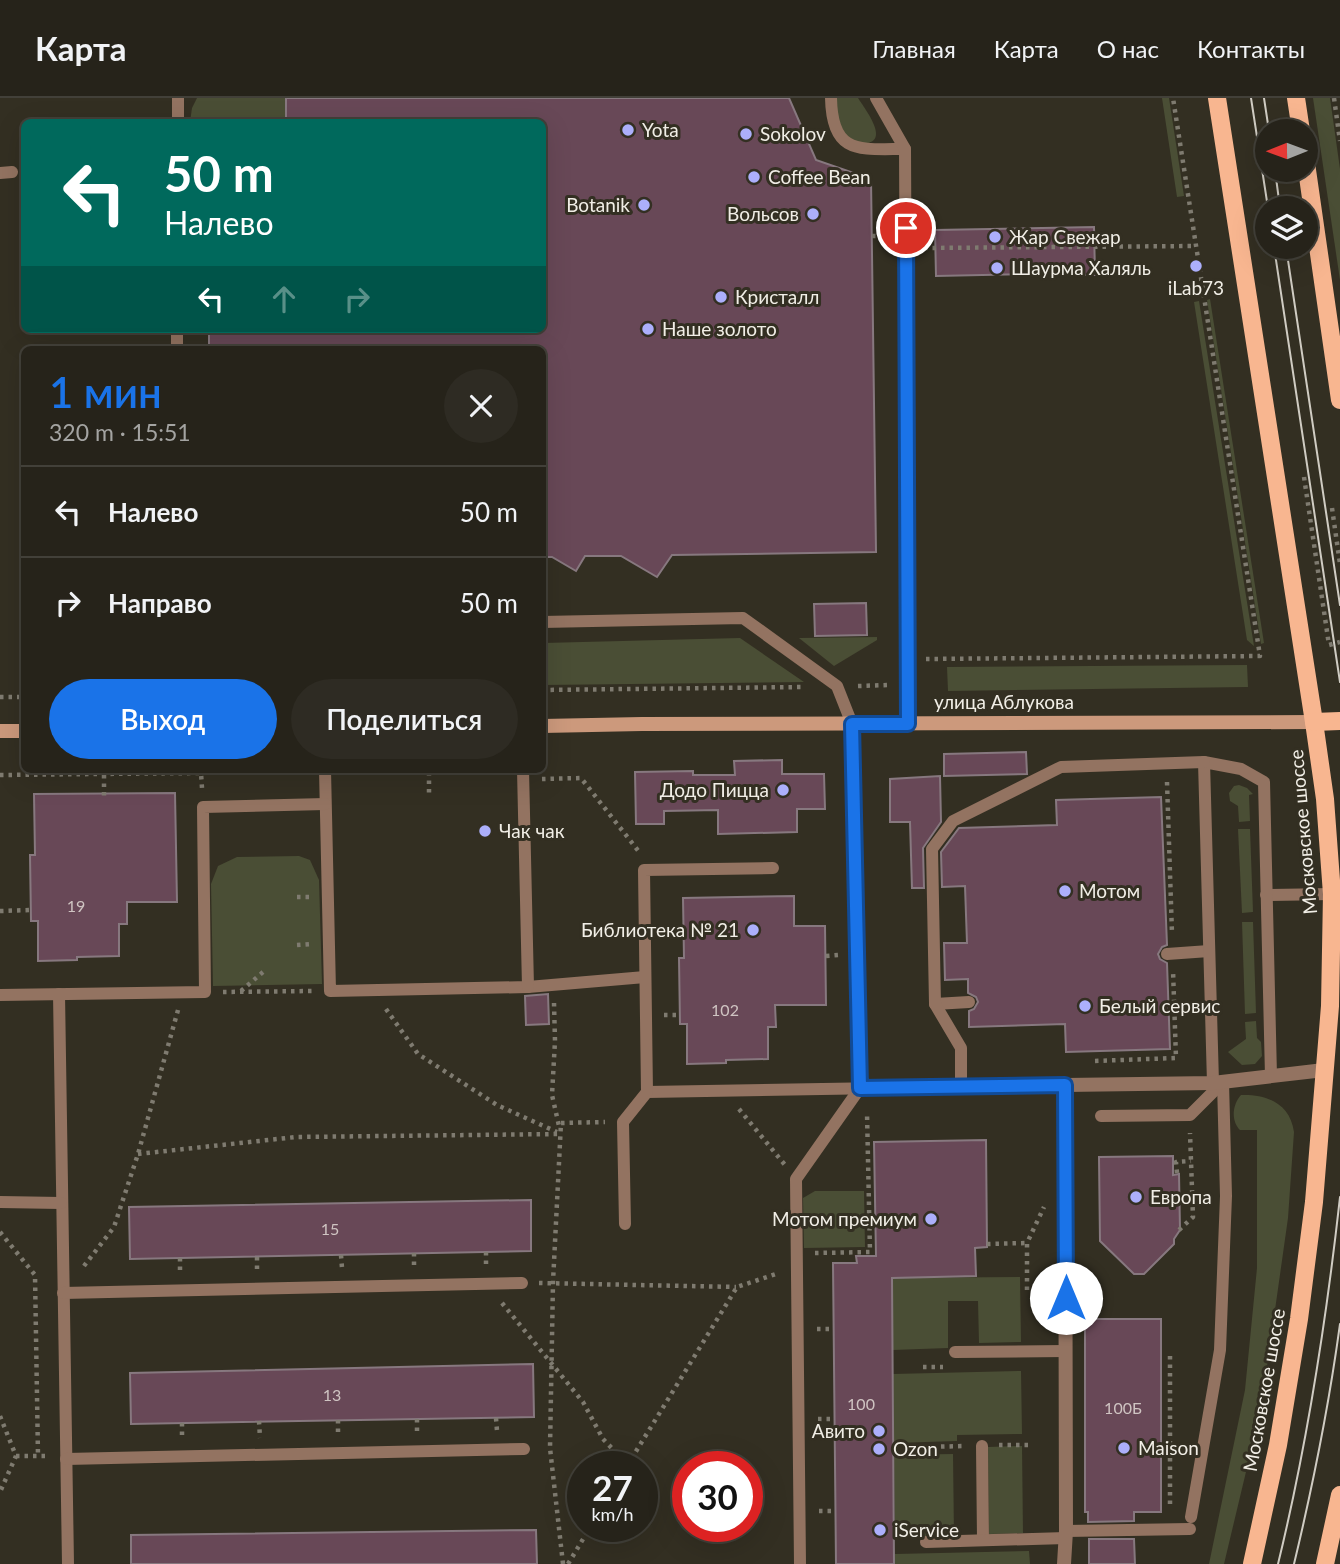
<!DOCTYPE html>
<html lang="ru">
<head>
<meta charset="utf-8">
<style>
  :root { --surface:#26231a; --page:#2e2b23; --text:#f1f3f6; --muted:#a4a4a2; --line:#424039; --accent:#1a73e8 }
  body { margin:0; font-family:Lato,sans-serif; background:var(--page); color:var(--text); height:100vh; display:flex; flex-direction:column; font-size:26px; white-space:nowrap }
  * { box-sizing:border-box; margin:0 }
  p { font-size:23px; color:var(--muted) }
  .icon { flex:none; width:38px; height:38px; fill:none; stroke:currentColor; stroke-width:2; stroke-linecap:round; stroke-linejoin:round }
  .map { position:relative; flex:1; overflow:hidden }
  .drawer { position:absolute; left:21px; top:248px; width:525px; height:427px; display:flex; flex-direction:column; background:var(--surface); border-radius:10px; box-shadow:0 7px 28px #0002,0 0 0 2px var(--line) }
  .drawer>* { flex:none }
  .top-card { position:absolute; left:21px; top:21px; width:525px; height:214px; border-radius:10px; box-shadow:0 7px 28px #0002,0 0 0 2px var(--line); background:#00695c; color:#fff; overflow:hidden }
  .needle { width:46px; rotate:269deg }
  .fabs { position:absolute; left:1255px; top:21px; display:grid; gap:14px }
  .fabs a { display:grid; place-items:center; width:63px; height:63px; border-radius:50%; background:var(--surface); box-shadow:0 7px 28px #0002,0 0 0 2px var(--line); font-size:35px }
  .speed { position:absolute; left:567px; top:1353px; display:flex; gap:14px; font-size:35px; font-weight:700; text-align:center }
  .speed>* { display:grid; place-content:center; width:91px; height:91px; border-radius:50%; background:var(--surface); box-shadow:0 7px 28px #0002,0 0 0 2px var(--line); line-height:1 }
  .speed small { font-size:18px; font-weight:400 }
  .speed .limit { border:10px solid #d22; background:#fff; color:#111 }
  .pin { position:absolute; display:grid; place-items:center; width:60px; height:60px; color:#fff; margin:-30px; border:4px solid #fff; border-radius:50%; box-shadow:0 2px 7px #0007 }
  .me { position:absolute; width:77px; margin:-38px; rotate:0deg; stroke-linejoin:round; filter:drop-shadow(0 0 5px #0008) }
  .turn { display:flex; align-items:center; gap:24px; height:147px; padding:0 28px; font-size:32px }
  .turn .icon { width:91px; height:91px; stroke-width:2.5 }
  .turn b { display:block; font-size:49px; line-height:60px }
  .lanes { display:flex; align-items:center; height:66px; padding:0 28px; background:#0003; justify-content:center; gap:35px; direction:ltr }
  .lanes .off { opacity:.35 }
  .round { display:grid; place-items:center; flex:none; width:74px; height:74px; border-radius:37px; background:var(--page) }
  .head { display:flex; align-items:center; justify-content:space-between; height:119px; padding:0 28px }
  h1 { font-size:42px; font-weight:600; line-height:52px; color:var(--accent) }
  .primary-button { display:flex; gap:14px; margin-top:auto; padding:14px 28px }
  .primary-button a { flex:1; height:80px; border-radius:42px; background:var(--accent); color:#fff; font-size:28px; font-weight:600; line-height:80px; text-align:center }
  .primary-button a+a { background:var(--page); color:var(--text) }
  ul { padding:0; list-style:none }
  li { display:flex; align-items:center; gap:21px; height:91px; padding:0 28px; border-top:2px solid var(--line) }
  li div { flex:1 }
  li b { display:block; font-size:26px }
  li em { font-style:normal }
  header { display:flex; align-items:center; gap:42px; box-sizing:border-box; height:98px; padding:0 35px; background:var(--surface); border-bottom:2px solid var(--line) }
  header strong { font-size:33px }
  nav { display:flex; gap:38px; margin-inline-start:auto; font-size:24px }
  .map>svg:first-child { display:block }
  .green { fill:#4a4e35 }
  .building { fill:#684857; stroke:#87787f; stroke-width:2 }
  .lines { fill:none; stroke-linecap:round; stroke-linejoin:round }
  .path { stroke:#7f7b70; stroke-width:4.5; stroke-dasharray:3.5 5; stroke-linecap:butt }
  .lane { stroke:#937361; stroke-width:12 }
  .street { stroke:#937361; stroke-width:14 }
  .secondary { stroke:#cc997c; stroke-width:14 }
  .primary { stroke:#f8b690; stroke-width:18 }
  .tram { stroke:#d0ccc3; stroke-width:2 }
  .route-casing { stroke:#114b97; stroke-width:18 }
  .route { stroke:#1a73e8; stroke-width:12 }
  .poi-dot { fill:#acaffb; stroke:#332f22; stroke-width:2.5 }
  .labels { text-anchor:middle; stroke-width:6; stroke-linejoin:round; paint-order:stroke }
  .number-label { font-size:16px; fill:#cfc4c2 }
  .poi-label { font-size:19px; fill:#f1eee6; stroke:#332f22; text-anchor:start }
  .street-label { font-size:19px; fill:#f1eee6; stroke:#332f22 }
</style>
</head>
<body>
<header>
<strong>Карта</strong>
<nav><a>Главная</a><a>Карта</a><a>О нас</a><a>Контакты</a></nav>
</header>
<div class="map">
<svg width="1340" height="1466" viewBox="0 0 1340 1466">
  <rect width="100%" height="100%" fill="#332f22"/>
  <g class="green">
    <polygon points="197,0 285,0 285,24 190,24 192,10"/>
    <path d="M836,0H858C863,8 890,42 867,45C863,46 854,43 849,42L838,28Z"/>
    <polygon points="1162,0 1169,0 1184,98 1177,99"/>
    <polygon points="1313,0 1330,0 1340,71 1340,182"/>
    <polygon points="1210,201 1264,545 1261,546 1207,202"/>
    <polygon points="1199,203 1254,548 1247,542 1194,204"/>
    <polygon points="877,539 877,542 834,568 799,540"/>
    <polygon points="740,540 804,584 543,587 543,545"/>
    <polygon points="1247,567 1248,589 948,593 947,569"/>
    <polygon points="1239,687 1247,690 1253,696 1249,697 1250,723 1239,724 1238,708 1230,703 1229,695 1234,688"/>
    <polygon points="1238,731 1250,731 1253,814 1242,815"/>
    <polygon points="299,758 310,762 319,782 322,886 213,888 211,786 218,768 237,759"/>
    <polygon points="1242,824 1253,824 1256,915 1245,916"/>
    <polygon points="1256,923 1257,940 1261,944 1262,958 1255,966 1242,967 1228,954 1246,941 1245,924"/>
    <path d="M1241,997C1266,996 1290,1005 1294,1034L1288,1120L1261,1311L1224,1466H1209L1245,1292L1257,1170V1032H1240C1231,1023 1232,1007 1241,997Z"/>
    <polygon points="815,1093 864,1093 865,1149 804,1150 803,1100"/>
    <polygon points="1020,1179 1021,1244 979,1245 978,1203 948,1203 948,1250 893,1252 892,1180"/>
    <polygon points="1021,1273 1022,1336 957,1337 957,1343 894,1345 893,1276"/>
    <polygon points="1022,1348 1023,1435 989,1436 988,1349"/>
    <polygon points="953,1356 954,1438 895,1439 894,1357"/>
    <polygon points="1029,1453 1030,1466 895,1466 895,1456"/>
  </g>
  <g class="building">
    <polygon points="286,0 789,0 816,62 871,81 876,454 672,457 657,479 621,458 585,458 576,473 552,459 542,459 542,252 209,252 209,231 542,231 542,24 286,24"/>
    <polygon points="1094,129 1095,177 1072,177 1072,175 936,178 935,132"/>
    <polygon points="866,505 867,537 815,538 814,506"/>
    <polygon points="1026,654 1027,676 944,678 944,656"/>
    <polygon points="782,662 782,676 824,676 825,711 797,711 797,734 718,736 718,712 664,713 664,726 636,726 635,674 693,673 693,677 735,677 734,663"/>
    <polygon points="940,678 941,724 923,750 924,790 912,790 910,724 890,724 890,681"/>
    <polygon points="175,695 177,804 127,804 127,826 119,826 119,858 77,859 77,862 38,863 38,823 31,823 30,757 35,757 34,696"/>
    <polygon points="1161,699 1167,847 1162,849 1158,856 1160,861 1167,865 1170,951 1066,954 1065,926 969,929 969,913 974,911 978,904 976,899 968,895 968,881 945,882 944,845 967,845 965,788 942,789 941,754 959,730 1057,727 1056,702"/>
    <polygon points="794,798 794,828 825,828 826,907 775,907 776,929 768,929 768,961 726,962 726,965 687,966 687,926 680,926 679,860 684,860 683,800"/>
    <polygon points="548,896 549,926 526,927 525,898"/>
    <polygon points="986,1042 987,1149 975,1150 976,1178 892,1180 894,1466 836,1466 833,1165 857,1165 856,1158 876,1158 874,1044"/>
    <polygon points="1173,1058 1173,1077 1179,1076 1180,1132 1174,1141 1174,1146 1144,1176 1134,1176 1100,1143 1099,1059"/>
    <polygon points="531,1102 531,1153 130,1161 129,1109"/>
    <polygon points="1085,1221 1161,1221 1161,1414 1134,1414 1134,1423 1088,1424 1088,1414 1085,1414"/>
    <polygon points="533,1266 534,1319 131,1326 130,1275"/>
    <polygon points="536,1432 537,1466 131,1466 131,1437"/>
    <polygon points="1089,1441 1134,1441 1135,1466 1089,1466"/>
  </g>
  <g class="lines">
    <g class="path">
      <polyline points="1334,0 1340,43"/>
      <polyline points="872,138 885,138"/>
      <polyline points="924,150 1196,148"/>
      <polyline points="1304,379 1329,547 1340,544"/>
      <polyline points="1332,410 1340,466"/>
      <polyline points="926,561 1260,558 1173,0"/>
      <polyline points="858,588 888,587"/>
      <polyline points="542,592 804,589"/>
      <polyline points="0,599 24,599"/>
      <polyline points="429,674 429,697"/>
      <polyline points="0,677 201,675 202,690"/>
      <polyline points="104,677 104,701"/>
      <polyline points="542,681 581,680 640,755"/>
      <polyline points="1167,684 1172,836"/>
      <polyline points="297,799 310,799"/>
      <polyline points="0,813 31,812"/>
      <polyline points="297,847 311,846"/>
      <polyline points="826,858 839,857"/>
      <polyline points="241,893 263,874"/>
      <polyline points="223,894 312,893"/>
      <polyline points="554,905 555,943 552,997 559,1028"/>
      <polyline points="386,911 418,956 497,1007 557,1034"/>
      <polyline points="664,917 680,917"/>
      <polyline points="1095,963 1176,960 1173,872"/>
      <polyline points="739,1011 785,1067"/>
      <polyline points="138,1056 296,1039 561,1036"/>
      <polyline points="1177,1075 1176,1064 1191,1063"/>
      <polyline points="1179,1132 1193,1119 1190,1035"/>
      <polyline points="0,1134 35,1177 38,1358"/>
      <polyline points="987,1146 1027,1145"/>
      <polyline points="486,1154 486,1167"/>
      <polyline points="414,1155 414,1168"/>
      <polyline points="815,1155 870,1154 867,1015"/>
      <polyline points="341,1157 342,1170"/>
      <polyline points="257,1159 257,1172"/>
      <polyline points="180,1160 180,1174"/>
      <polyline points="84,1168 114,1129 138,1056 178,912"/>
      <polyline points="539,1185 736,1189"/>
      <polyline points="1027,1192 1027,1145 1044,1109"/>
      <polyline points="502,1205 583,1304 603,1341 628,1367"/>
      <polyline points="817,1231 834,1231"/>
      <polyline points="1170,1258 1170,1410"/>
      <polyline points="923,1269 943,1269"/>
      <polyline points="0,1318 16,1358 0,1394"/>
      <polyline points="496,1320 497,1333"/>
      <polyline points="417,1321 417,1334"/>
      <polyline points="818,1321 835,1321"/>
      <polyline points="338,1322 338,1339"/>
      <polyline points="259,1323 260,1340"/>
      <polyline points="182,1325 182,1341"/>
      <polyline points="999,1347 1029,1347"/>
      <polyline points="924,1349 965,1348"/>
      <polyline points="16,1358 50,1358"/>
      <polyline points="627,1368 737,1189 779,1175"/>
      <polyline points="819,1413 836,1413"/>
      <polyline points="563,1466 550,1350 553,1184 561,1025 605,1024"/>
      <polyline points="568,1466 591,1428"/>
    </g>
    <g class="lane">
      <path d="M831,0C832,57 859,51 905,51"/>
      <polyline points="876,0 905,51 908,626"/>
      <polyline points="178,24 178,0"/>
      <polyline points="0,75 12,74"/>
      <polyline points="177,252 177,231"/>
      <polyline points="542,524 743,520 837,588 852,626 860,990 796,1081 800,1466"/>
      <polyline points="325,672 330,893 528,889 645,879"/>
      <polyline points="523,672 528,889"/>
      <polyline points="1266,797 1332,796"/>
      <polyline points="1167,856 1209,853"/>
      <polyline points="59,896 68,1466"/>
      <polyline points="0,897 205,894 203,709 325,706"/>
      <polyline points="935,906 969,904"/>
      <polyline points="1213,985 1204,664 1241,671 1264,684 1271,978"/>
      <polyline points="961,989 961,950 935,906 932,751 953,723 1061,669 1204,664"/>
      <polyline points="647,994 1065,987"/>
      <polyline points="1101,1018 1190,1017 1223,984"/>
      <polyline points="0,1104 61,1105"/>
      <polyline points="625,1126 623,1024 647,994 644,772 773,770"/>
      <polyline points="63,1195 522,1185"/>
      <polyline points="955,1254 1066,1253"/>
      <polyline points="982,1348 983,1442"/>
      <polyline points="66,1361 524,1351"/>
      <polyline points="1191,1419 1220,1252 1226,1098 1223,984"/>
      <polyline points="1066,1433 1190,1431"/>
      <polyline points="926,1444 1066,1440"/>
    </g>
    <polyline class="street" points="1064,1466 1066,1433 1065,987 1213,985 1324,972"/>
    <g class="secondary">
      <polyline points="542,628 642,626 1314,624"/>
      <polyline points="0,633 24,633"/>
    </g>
    <g class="primary">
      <polyline points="1217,0 1314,624 1325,701 1332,796 1330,908 1314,1104 1299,1221 1278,1347 1252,1466"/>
      <polyline points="1296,0 1301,33"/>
      <polyline points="1306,65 1340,302"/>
      <polyline points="1314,624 1340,623"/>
      <polyline points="1325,1466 1340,1397"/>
    </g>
    <g class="tram">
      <polyline points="1251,0 1268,110"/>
      <polyline points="1264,0 1269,33"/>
      <polyline points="1275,72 1280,110"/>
      <polyline points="1274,149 1340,584"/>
      <polyline points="1286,149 1340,507"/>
      <path d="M1278,1466C1308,1343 1326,1225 1340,1099"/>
      <path d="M1294,1466C1313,1387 1329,1307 1340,1226"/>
    </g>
  </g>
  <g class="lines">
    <defs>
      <polyline id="route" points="906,130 908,626 852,626 860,990 1065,987 1066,1200"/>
    </defs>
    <use href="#route" class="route-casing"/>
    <use href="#route" class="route"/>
  </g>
  <g class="poi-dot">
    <circle cx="628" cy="32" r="7"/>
    <circle cx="746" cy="36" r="7"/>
    <circle cx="754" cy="79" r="7"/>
    <circle cx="644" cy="107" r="7"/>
    <circle cx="813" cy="116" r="7"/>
    <circle cx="995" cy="139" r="7"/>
    <circle cx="1196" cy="168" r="7"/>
    <circle cx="997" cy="170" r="7"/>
    <circle cx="721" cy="199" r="7"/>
    <circle cx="648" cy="231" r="7"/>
    <circle cx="783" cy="692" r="7"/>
    <circle cx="485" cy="733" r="7"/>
    <circle cx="1065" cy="793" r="7"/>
    <circle cx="753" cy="832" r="7"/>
    <circle cx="1085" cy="908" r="7"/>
    <circle cx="1136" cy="1099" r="7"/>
    <circle cx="931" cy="1121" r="7"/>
    <circle cx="879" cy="1333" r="7"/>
    <circle cx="1124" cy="1350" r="7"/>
    <circle cx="879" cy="1351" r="7"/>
    <circle cx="880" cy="1432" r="7"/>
  </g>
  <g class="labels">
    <g class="number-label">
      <text x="76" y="814">19</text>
      <text x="725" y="918">102</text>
      <text x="330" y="1137">15</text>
      <text x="332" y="1303">13</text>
      <text x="861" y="1312">100</text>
      <text x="1123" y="1316">100Б</text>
    </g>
    <g class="poi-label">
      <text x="642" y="39">Yota</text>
      <text x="760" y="43">Sokolov</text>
      <text x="768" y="86">Coffee Bean</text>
      <text x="630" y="114" text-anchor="end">Botanik</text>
      <text x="799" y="123" text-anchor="end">Вольсов</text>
      <text x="1009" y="146">Жар Свежар</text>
      <text x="1011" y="177">Шаурма Халяль</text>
      <text x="1196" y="197" text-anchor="middle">iLab73</text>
      <text x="735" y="206">Кристалл</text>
      <text x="662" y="238">Наше золото</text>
      <text x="769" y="699" text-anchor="end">Додо Пицца</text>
      <text x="499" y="740">Чак чак</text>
      <text x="1079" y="800">Мотом</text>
      <text x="739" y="839" text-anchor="end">Библиотека № 21</text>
      <text x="1099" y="915">Белый сервис</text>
      <text x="1150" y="1106">Европа</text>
      <text x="917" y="1128" text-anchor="end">Мотом премиум</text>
      <text x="865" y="1340" text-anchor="end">Авито</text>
      <text x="1138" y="1357">Maison</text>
      <text x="893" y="1358">Ozon</text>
      <text x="894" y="1439">iService</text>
    </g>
    <g class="street-label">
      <text x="1004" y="611">улица Аблукова</text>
      <text transform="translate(1303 734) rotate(-95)" y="7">Московское шоссе</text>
      <text transform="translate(1264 1292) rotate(-80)" y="7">Московское шоссе</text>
    </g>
  </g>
</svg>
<div class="fabs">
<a><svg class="needle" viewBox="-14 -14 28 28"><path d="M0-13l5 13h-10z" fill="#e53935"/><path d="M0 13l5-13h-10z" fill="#a4a4a2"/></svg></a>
<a><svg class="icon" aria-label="layers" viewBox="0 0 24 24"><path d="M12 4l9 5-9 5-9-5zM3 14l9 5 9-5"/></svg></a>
</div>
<div class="speed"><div>27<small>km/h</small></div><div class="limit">30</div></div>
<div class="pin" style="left:906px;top:130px;background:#d93025"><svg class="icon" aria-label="arrive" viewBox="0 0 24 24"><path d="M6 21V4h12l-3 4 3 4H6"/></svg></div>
<svg class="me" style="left:1066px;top:1200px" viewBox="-20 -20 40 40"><circle r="19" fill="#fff"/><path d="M0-13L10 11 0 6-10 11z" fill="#1a73e8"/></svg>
<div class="top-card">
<div class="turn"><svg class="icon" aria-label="left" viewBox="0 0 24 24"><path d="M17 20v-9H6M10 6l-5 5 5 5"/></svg><div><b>50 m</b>Налево</div></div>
<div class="lanes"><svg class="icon" aria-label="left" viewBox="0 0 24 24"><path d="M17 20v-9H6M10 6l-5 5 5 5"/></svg><svg class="icon off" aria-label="ahead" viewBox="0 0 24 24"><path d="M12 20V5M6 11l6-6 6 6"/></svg><svg class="icon off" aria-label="right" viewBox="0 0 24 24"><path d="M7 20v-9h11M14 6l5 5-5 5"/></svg></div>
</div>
<section class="drawer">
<div class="head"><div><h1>1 мин</h1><p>320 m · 15:51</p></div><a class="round"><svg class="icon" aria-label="close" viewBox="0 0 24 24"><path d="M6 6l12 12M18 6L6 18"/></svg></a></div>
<ul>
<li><svg class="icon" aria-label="left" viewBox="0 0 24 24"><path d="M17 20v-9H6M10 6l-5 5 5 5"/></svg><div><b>Налево</b></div><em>50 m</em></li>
<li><svg class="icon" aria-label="right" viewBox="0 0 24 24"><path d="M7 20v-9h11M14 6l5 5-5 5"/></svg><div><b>Направо</b></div><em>50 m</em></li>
</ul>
<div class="primary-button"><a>Выход</a><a>Поделиться</a></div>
</section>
</div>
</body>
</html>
